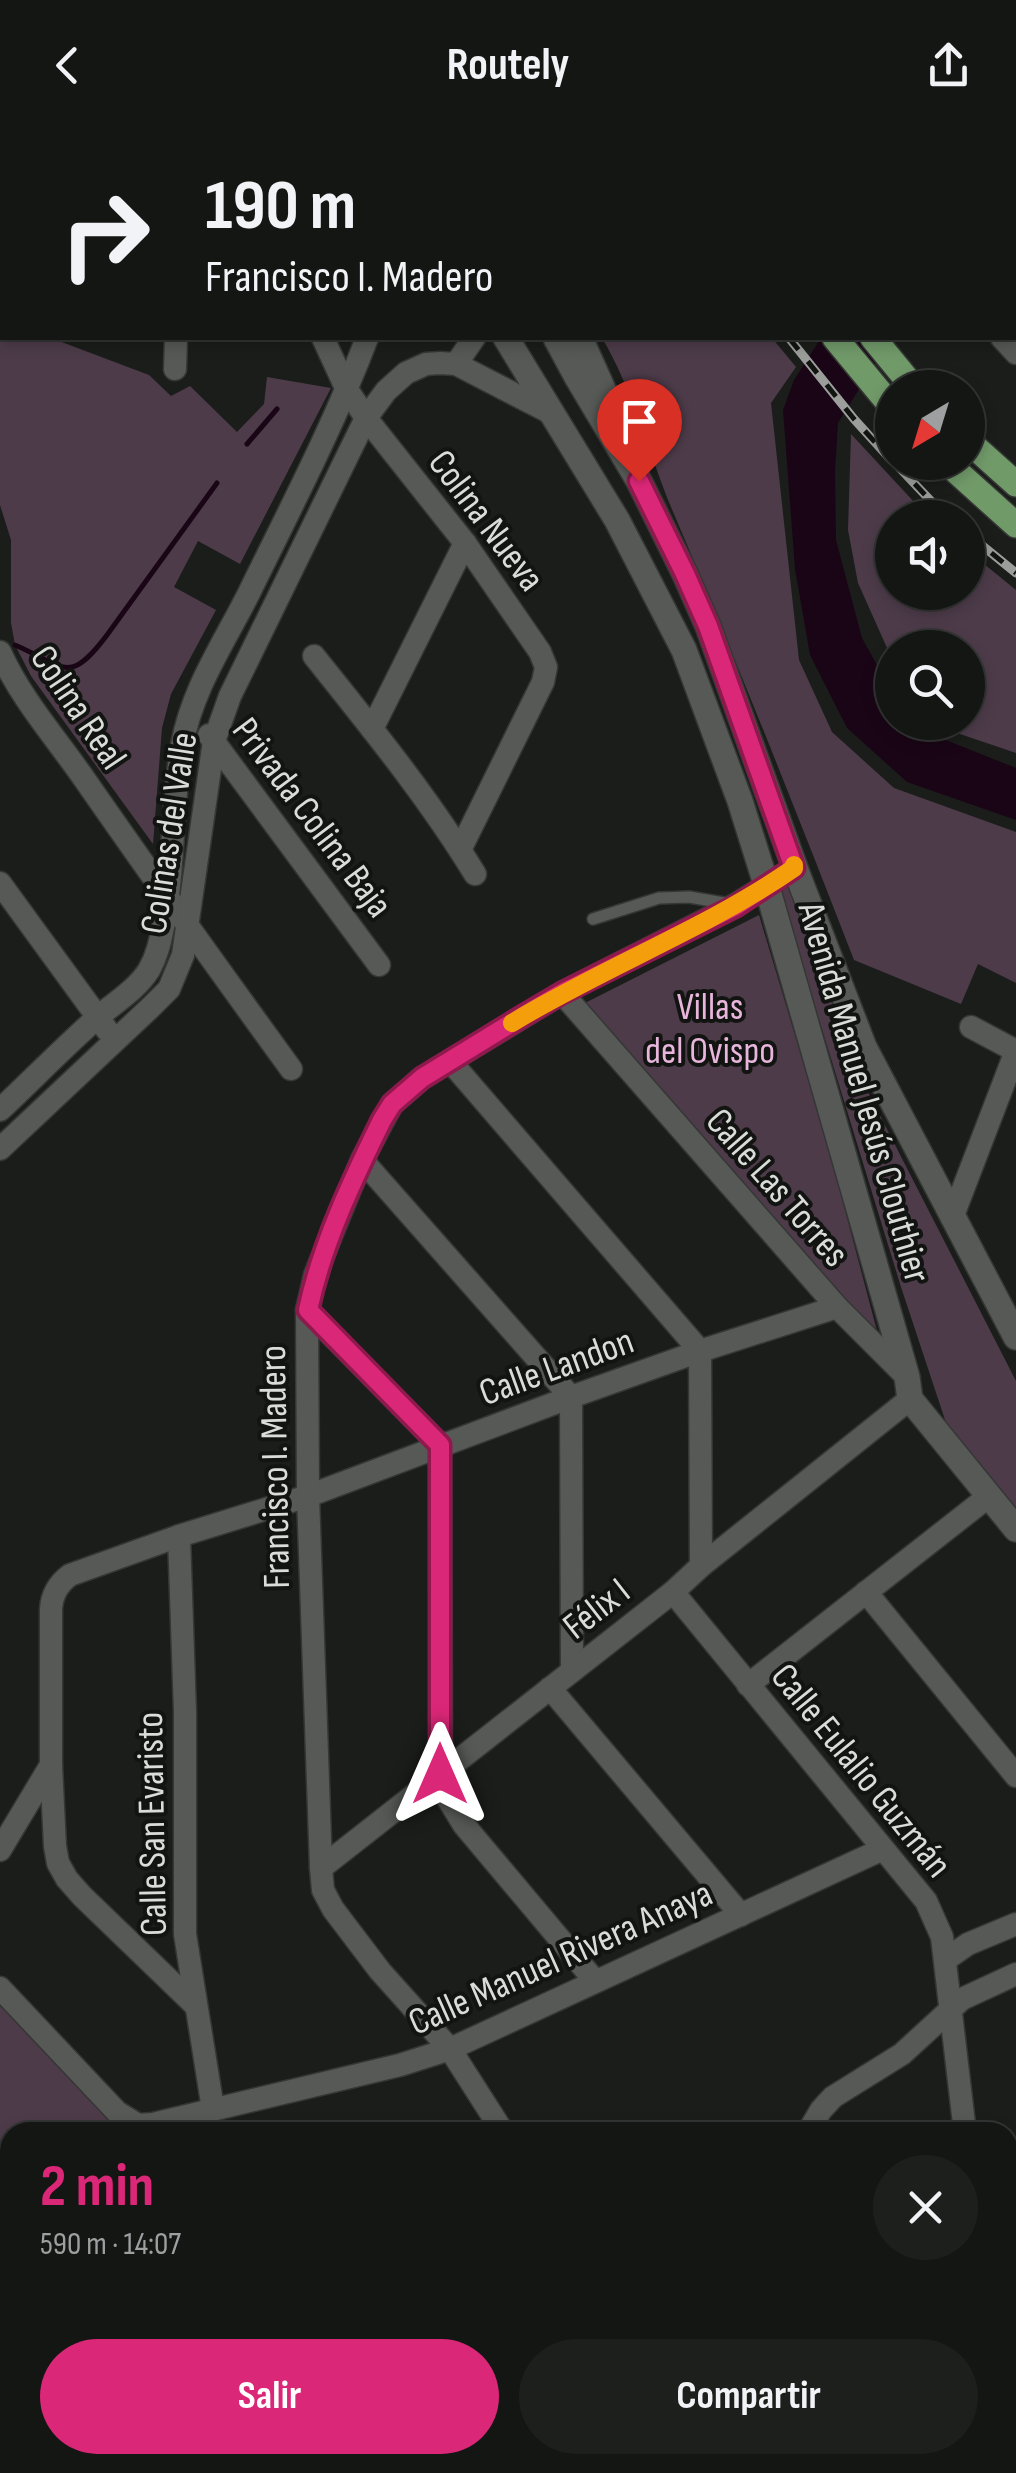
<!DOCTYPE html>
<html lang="es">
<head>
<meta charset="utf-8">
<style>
  :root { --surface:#141614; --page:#1d1f1d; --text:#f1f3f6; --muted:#9d9fa0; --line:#333534; --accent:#db2777 }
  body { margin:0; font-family:"Sofia Sans Condensed",sans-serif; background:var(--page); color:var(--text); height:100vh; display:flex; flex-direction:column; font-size:38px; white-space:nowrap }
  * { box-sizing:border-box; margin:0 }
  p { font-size:32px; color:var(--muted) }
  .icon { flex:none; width:55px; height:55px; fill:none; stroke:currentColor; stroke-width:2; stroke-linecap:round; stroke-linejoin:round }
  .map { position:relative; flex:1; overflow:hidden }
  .side { position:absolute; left:0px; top:1992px; width:1018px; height:352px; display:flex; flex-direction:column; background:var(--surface); border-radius:30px 30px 0 0; box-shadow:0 5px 15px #0003,0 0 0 2px var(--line) }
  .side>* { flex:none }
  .guide { position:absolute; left:0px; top:0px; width:1018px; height:210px; box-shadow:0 5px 15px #0003,0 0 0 2px var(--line); background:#141614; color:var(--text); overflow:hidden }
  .needle { width:65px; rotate:218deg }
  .buttons { position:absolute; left:875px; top:240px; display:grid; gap:20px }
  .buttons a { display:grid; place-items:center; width:110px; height:110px; border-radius:50%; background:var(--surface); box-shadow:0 5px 15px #0003,0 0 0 2px var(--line); font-size:50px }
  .pin { position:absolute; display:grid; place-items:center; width:85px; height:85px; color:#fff; margin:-102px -42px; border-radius:50% 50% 50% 0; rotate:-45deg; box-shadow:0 0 10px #0007 }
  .pin .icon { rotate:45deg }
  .me { position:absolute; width:110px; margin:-55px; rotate:0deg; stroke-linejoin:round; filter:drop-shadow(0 0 8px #0008) }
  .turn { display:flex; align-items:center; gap:35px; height:210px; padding:0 40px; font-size:45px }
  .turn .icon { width:130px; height:130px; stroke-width:2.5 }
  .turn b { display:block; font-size:70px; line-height:85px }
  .round { display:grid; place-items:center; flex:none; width:105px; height:105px; border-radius:52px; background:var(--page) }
  .headline { display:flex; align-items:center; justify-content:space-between; height:170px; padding:0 40px }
  h1 { font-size:60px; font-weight:700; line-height:75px; color:var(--accent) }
  .button { display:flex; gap:20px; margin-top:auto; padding:20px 40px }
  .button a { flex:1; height:115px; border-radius:60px; background:var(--accent); color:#fff; font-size:40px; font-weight:700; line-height:115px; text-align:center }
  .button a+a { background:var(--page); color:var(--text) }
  header { display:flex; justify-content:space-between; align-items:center; height:130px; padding:0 40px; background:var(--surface); font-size:45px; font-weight:700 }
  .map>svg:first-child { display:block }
  .green { fill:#4d3b49 }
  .water { fill:#1a0516 }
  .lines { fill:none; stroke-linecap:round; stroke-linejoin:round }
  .stream { stroke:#1a0516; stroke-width:5 }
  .service-casing { stroke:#353735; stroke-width:14 }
  .minor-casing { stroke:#353735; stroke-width:25 }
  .tertiary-casing { stroke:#353735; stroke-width:28 }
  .primary-casing { stroke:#353735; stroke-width:28 }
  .service { stroke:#565955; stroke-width:11 }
  .minor { stroke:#565955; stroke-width:22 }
  .tertiary { stroke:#565955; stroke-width:25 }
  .primary { stroke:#719a69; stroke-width:25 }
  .rail-casing { stroke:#9c9e9c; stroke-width:9 }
  .rail { stroke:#121411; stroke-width:5; stroke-dasharray:15; stroke-linecap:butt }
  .route-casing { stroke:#8e194d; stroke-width:25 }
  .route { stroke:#db2777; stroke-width:18 }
  .slow { stroke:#f59e0b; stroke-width:18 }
  .labels { text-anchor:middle; stroke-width:8; stroke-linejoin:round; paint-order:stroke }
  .street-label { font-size:38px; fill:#dadcda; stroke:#121411 }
  .park-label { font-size:38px; fill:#e8b5dc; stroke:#121411 }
</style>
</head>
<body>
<header><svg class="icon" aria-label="back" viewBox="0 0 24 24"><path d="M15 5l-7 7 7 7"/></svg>Routely<svg class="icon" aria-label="share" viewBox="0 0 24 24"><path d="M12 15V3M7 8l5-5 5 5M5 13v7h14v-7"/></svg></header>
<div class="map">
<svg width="1016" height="2343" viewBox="0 0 1016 2343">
  <rect width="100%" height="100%" fill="#1b1d1a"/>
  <g class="green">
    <polygon points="0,190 2,191 2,208 51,208 149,245 171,266 190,256 237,302 264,274 267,247 331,258 240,434 198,411 174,457 216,480 171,564 162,598 153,714 31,546 15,515 11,493 11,410 0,375"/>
    <path d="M602,208H772L796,237L771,273L799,530L832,602L894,658L1016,702V853L978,834L961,874L854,830C795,678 735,527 671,377C648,321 633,260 602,208Z"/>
    <polygon points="851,304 928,387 892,388 892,462 968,462 968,421 1016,460 1016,623 960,604 949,593 968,592 968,518 892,518 892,529 858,453 848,400"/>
    <polygon points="792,756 852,931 1016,1251 1016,1385 951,1308 901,1157 779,759"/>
    <polygon points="759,785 827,1012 881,1216 583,874"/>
    <polygon points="0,1846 132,2002 10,2002 10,2335 316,2335 318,2343 0,2343"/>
  </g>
  <polygon class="water" points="821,208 891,208 838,293 835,341 836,410 862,508 892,562 892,592 921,593 933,605 1016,638 1016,690 907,652 847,598 810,525 795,439 783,280 794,250"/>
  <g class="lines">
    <g class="stream">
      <polyline points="247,314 277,279"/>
      <path d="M15,515C64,536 68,557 107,505L217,353"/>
    </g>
    <defs>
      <g id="service">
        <polyline points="451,2 451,0"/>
        <polyline points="593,789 659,768 689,767 730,774"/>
      </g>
      <g id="minor">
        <polyline points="8,0 11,2"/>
        <polyline points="195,0 197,2"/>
        <polyline points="1015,140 1016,139"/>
        <polyline points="0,162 2,164"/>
        <polyline points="323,208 346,258 366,288 465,413 540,522 546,537 543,552 460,720"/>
        <polyline points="1002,208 1016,223"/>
        <polyline points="456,234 474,208"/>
        <polyline points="175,239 176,208"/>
        <path d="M0,522C21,569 56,608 85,650C153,748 222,844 291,939"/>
        <path d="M314,526C370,596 428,667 475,744"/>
        <polyline points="372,599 465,413"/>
        <polyline points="209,605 379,835"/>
        <polyline points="0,753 107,900"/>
        <polyline points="562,863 837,1177 907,1247"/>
        <polyline points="971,897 1016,921"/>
        <polyline points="450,931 700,1221 701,1436"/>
        <path d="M0,980C33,949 65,916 99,886C116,872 137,859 149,840C157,826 160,812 163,797C175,737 171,675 182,615C192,559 224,513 249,463C290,379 334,295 367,208"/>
        <polyline points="0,1019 152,876 169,859 183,825 214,611 230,566 366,288 386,261 406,243 426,234 440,233 456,234 551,283"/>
        <polyline points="362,1030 571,1267 572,1541"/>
        <polyline points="952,1088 1016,921"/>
        <polyline points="307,1180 440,1315 441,1644 445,1664 464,1695 595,1851"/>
        <polyline points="179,1406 185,1582 185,1804 213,1979"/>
        <polyline points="673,1462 926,1771 942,1807 965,2002"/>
        <polyline points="866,1462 1016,1646"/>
        <polyline points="748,1555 989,1366"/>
        <polyline points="550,1558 741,1785"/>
        <polyline points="0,1720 51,1635"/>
        <polyline points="321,1738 673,1462 701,1436 910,1269"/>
        <polyline points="945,1830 968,1814 1016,1794"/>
        <polyline points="0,1858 117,1982 138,1995 153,1994 400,1935 450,1919 883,1719"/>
        <path d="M195,1875L82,1766L67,1749L58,1733L55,1716L51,1635V1479C52,1464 58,1454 70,1445L179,1406L308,1366L571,1267L700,1221L837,1177"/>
        <polyline points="503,2002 450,1919 380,1841 333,1779 323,1760 321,1738 308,1366 307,1180 315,1145 362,1030 392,974 422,948 562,863 735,775 795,738"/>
        <polyline points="808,2002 821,1980 833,1967 902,1924 962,1869 1016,1844"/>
        <polyline points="1008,2195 1016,2205"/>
        <polyline points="730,2335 736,2343"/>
        <polyline points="926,2335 933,2343"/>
        <polyline points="609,2343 615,2335"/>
      </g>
      <g id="tertiary">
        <polyline points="367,0 369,2"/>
        <polyline points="408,0 410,2"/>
        <polyline points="506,208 617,390 684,520 740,671 767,757 907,1247 910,1269 1016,1399"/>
        <polyline points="556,208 577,247 639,351 685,444 708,496 795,738 864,917 1016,1207"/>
        <polyline points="580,208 615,286"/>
      </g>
      <g id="primary">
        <polyline points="698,0 699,2"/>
        <polyline points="728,0 729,2"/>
        <polyline points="750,0 751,2"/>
        <polyline points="769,0 770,2"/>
        <polyline points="835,208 892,277"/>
        <polyline points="873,208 914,258"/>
        <polyline points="968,311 1016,354"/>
        <polyline points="946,332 1016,395"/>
      </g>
    </defs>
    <use href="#service" class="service-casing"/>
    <use href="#minor" class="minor-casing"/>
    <use href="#tertiary" class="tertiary-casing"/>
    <use href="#primary" class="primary-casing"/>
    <use href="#service" class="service"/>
    <use href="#minor" class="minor"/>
    <use href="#tertiary" class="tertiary"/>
    <use href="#primary" class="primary"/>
    <defs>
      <g id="rail">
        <polyline points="646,0 648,2"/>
        <polyline points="789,208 854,289 892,331"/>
        <polyline points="894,332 947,388"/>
        <polyline points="968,404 1016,443"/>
      </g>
    </defs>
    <use href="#rail" class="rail-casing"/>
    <use href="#rail" class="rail"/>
  </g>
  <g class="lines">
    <defs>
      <path id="route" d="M440,1644V1315L308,1180C322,1114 352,1051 382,990L392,974L422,948L523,886L562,863L736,776L794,738L708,496L685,444L639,351"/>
    </defs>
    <use href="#route" class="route-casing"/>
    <use href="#route" class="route"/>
    <path class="slow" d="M512,893C604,837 706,799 794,738V735"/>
  </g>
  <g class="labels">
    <g class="street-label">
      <text transform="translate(487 390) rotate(53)" y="13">Colina Nueva</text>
      <text transform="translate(79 577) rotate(56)" y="13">Colina Real</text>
      <text transform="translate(313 687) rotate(53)" y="13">Privada Colina Baja</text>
      <text transform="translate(168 703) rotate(-81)" y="13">Colinas del Valle</text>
      <text transform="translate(865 962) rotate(74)" y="13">Avenida Manuel Jesús Clouthier</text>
      <text transform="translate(778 1057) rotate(49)" y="13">Calle Las Torres</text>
      <text transform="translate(556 1236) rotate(-20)" y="13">Calle Landon</text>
      <text transform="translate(274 1337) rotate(-91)" y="13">Francisco I. Madero</text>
      <text transform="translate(596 1478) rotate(-38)" y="13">Félix I</text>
      <text transform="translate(862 1640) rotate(51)" y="13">Calle Eulalio Guzmán</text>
      <text transform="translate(151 1694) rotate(-91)" y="13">Calle San Evaristo</text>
      <text transform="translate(560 1827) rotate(-24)" y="13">Calle Manuel Rivera Anaya</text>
    </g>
    <g class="park-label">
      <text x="710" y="889">Villas<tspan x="710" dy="44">del Ovispo</tspan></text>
    </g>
  </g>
</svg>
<div class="buttons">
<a><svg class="needle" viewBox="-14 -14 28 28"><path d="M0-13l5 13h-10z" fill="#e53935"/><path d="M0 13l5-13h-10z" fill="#9d9fa0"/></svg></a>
<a><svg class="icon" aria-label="sound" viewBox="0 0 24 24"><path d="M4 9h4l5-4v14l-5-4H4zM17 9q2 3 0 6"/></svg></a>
<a><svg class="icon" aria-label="search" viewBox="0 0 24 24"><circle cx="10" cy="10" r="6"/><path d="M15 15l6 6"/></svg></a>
</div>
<div class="pin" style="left:639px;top:351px;background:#d93025"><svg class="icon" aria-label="arrive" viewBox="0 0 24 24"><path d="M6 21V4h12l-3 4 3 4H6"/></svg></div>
<svg class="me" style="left:440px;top:1644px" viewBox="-20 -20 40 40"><path d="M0-17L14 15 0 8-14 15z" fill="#db2777" stroke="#fff" stroke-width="4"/></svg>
<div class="guide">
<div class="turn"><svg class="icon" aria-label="right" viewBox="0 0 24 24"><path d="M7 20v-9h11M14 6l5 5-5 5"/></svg><div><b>190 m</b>Francisco I. Madero</div></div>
</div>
<section class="side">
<div class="headline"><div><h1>2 min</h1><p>590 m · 14:07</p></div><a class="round"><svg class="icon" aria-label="close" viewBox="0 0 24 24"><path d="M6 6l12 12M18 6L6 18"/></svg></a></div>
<div class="button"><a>Salir</a><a>Compartir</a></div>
</section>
</div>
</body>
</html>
